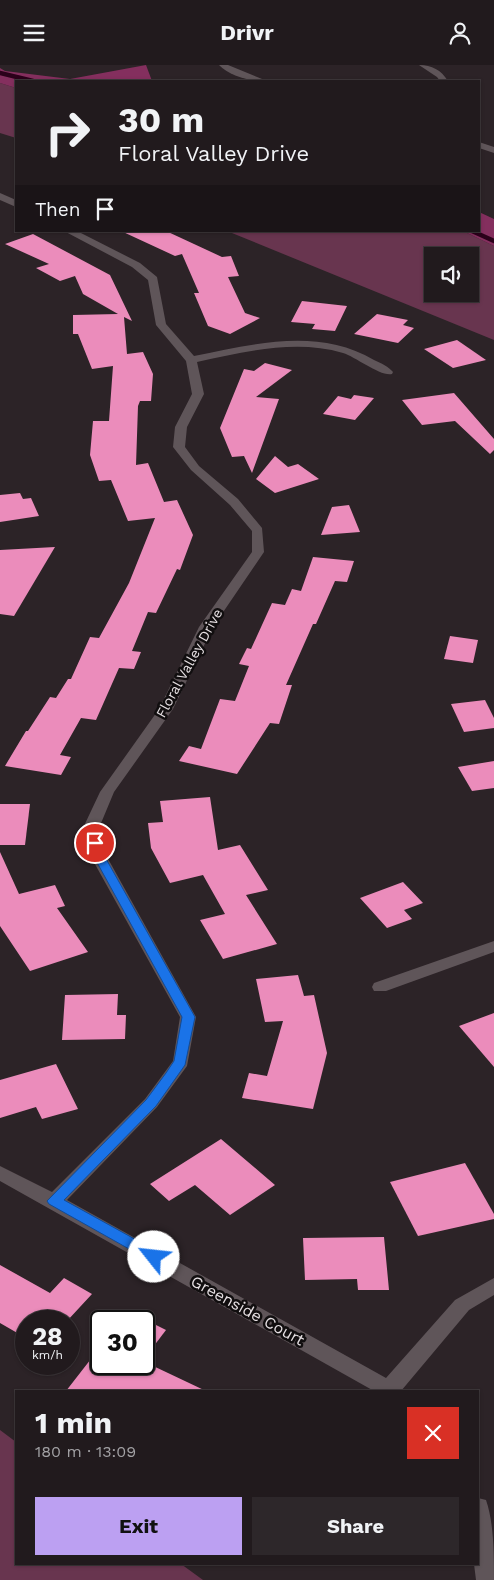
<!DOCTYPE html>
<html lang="en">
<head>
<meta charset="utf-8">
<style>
  :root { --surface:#211a1d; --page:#2d272a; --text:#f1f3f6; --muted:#a2a1a4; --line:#3e383b; --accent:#bca0f2 }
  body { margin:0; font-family:"Work Sans",sans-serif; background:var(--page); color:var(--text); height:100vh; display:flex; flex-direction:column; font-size:19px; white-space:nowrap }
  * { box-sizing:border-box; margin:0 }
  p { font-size:16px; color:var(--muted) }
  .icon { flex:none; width:28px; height:28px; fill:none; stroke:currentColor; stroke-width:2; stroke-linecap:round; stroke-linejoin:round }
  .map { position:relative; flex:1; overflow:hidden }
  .drawer { position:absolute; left:15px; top:1325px; width:464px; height:175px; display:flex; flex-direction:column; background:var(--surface); border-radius:0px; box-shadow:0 1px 4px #0004,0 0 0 1px var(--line) }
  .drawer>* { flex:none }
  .hud { position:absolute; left:15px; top:15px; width:465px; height:152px; border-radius:0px; box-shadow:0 1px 4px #0004,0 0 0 1px var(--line); background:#211a1d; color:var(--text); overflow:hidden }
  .controls { position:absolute; left:424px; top:182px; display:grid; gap:10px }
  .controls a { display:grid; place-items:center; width:55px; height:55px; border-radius:0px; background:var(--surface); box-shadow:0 1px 4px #0004,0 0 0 1px var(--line); font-size:25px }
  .speed { position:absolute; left:15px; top:1245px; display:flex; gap:10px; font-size:25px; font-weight:700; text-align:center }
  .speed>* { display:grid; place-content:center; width:65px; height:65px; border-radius:50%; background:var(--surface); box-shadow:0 1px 4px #0004,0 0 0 1px var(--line); line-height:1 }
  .speed small { font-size:12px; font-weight:400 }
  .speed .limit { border:2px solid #111; border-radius:8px; background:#fff; color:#111 }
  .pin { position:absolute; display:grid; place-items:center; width:42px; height:42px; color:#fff; margin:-21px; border:2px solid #fff; border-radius:50%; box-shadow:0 1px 5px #0007 }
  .me { position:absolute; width:55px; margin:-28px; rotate:299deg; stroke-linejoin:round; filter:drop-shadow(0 0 4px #0008) }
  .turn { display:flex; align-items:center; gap:18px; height:105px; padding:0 20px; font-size:22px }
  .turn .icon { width:65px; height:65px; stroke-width:2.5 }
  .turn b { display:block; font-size:35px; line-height:42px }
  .then { display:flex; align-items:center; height:48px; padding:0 20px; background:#0003; gap:10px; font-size:19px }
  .round { display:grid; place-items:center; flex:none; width:52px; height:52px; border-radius:0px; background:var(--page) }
  .head { display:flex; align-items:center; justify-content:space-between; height:85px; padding:0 20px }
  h1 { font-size:30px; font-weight:700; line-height:38px }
  .cta { display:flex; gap:10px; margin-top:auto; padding:10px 20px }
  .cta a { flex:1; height:58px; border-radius:0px; background:var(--accent); color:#111; font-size:20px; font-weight:700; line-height:58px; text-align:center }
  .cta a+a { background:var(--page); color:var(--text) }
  header { display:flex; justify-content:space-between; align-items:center; height:65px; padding:0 20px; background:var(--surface); font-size:22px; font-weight:700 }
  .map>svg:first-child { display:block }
  .green { fill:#68354f; fill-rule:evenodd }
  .forest { fill:#842f5e }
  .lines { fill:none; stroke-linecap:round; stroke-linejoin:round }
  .stream { stroke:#2b011a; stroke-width:4.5 }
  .building { fill:#eb8cbb }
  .street { fill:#5f5559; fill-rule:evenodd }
  .route { fill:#1a73e8; stroke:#114b97 }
  .labels { text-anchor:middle; stroke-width:5; stroke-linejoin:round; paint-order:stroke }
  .street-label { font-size:14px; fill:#e7e1e4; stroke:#110e0f }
  .near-street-label { font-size:16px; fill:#e7e1e4; stroke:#110e0f }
</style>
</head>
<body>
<header><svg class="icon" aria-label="menu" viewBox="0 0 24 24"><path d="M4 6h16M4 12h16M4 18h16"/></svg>Drivr<svg class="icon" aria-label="person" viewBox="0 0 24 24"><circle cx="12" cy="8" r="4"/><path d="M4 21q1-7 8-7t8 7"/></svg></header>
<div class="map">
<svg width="494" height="1515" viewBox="0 0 494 1515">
  <rect width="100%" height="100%" fill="#2c2327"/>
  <g class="green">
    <polygon points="0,18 16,23 16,73 0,68"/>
    <path d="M227,166H463L494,181V275ZM432,191H470V229H432Z"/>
    <polygon points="0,1365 16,1377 16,1499 181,1499 203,1515 0,1515"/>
  </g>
  <g class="forest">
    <polygon points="146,0 152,16 16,16 16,23 0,18 0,3 5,6 70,14"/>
    <polygon points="479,147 494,154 494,181 463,166 479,166"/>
  </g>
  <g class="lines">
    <g class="stream">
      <polyline points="0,8 33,16"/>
      <polyline points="472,166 494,176"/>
    </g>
  </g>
  <g class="building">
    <polygon points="121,166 166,166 222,192 231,191 239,211 228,212 245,248 260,253 230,269 208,261 194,228 199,228 182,189 175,191"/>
    <polygon points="33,169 110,210 132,256 124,252 127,289 143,287 153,309 151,336 140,336 138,341 136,400 148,398 164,437 177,435 193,470 180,505 177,504 156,548 148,547 132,586 141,587 134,604 119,603 96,655 81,653 60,690 71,692 61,710 5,701 26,666 28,666 50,632 56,633 68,614 71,614 90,572 99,573 129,518 155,453 128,456 111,415 99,416 90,390 93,356 109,356 113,301 92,304 78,269 73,269 73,250 118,249 83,229 75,211 60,216 36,203 49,199 5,179"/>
    <polygon points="302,236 347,241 335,266 312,264 315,259 291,257"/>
    <polygon points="377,249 408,255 403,260 414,263 398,278 354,269"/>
    <polygon points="457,275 486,295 453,303 424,284"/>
    <polygon points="265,298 292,305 256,332 279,334 252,408 244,391 232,392 220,363 244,304 254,306"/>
    <polygon points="454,328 494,374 494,385 490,389 455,356 422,360 402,335"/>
    <polygon points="354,330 374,333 355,355 323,349 338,331 351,334"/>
    <polygon points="275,391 288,402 298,399 319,414 275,428 256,414"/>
    <polygon points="20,428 23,434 31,433 39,451 0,457 0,430"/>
    <polygon points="349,440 360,467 321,470 332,442"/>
    <polygon points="55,482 14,551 0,549 0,485"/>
    <polygon points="313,492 354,496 347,517 335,516 316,559 313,559 286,620 292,620 279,659 270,658 237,709 179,696 189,681 201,684 220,634 235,636 249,601 239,599 247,583 251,584 272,538 285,540 292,524 301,526"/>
    <polygon points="450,571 478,575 473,598 444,594"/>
    <polygon points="485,635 494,653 494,663 464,667 451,639"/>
    <polygon points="494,696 494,723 472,726 458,702"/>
    <polygon points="210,732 218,785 240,780 268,825 246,830 277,879 223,894 200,855 225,849 203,810 170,818 151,783 148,758 163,757 160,736"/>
    <polygon points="0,739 30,739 25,780 0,780"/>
    <polygon points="0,787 19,829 55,820 65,841 57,843 88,887 30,906 0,861"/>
    <polygon points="403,817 423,838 404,845 412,854 387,863 360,833"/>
    <polygon points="298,910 304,931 314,930 327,988 313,1044 242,1033 249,1008 267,1011 283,956 265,957 256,914"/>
    <polygon points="118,929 117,950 126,950 125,974 62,975 65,930"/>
    <polygon points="494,948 494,1002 459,961"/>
    <polygon points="56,999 78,1044 42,1054 36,1042 0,1053 0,1015"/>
    <polygon points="221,1074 275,1120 230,1150 195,1120 169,1136 150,1119"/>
    <polygon points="465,1098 494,1149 494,1154 418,1171 390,1117"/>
    <polygon points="384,1172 389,1225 358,1225 357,1214 305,1215 303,1173"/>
    <polygon points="0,1200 50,1228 64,1213 92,1229 67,1256 26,1256 26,1273 0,1258"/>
    <polygon points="144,1254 166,1265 144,1294"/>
    <polygon points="101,1281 101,1299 149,1299 206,1326 66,1326"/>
  </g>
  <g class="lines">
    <g class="street">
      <path d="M219,0H228L267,16C252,17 229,11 219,0Z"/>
      <path d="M419,0C432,0 441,5 448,16H440L437,12Z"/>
      <polygon points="479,77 494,82 494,88 479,83"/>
      <polygon points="0,128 16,135 16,142 0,135"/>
      <path d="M64,166H77L140,198L157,212L166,259L194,291C253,279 318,262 374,295C381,298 389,302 393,307L392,309C381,312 356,292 343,288C295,274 244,287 197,297L204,329L187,362L185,382L199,401L238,434L262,463L264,487L213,562L173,644L114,727L99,763L107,792L196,952L187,1001L157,1042L67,1135L386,1313L455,1235L494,1213V1230L469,1245L401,1326H374L0,1116V1101L52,1127L145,1034L173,996L180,952L91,792L83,763L100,727L159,644L199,562L252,487V466L230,440L191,405L173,382L175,362L192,329L186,296L156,260L148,215L132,202Z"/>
      <polygon points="494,876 494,887 386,926 374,926 372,922 374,918"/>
      <path d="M478,1433L486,1435C494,1458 494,1490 494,1515H476L474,1499H478Z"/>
    </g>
  </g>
  <polygon class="route" points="95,774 101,778 105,792 195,952 185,1000 156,1041 64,1135 160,1188 162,1192 160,1196 154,1198 49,1139 47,1136 146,1035 166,1008 174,996 182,952 94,792 90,778"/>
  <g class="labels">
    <g class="street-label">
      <text transform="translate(189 598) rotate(-61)" y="5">Floral Valley Drive</text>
    </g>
    <g class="near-street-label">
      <text transform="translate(248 1245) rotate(29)" y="6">Greenside Court</text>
    </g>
  </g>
</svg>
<div class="controls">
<a><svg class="icon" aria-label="sound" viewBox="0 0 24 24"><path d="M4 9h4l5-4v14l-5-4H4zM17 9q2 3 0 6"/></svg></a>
</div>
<div class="speed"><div>28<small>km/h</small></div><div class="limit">30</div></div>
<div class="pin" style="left:95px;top:778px;background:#d93025"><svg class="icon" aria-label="arrive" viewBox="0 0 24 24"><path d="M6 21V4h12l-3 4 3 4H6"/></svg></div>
<svg class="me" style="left:154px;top:1192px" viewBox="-20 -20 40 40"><circle r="19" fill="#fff"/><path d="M0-13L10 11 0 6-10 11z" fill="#1a73e8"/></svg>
<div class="hud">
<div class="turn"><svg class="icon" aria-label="right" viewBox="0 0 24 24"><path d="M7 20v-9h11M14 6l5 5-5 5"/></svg><div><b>30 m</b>Floral Valley Drive</div></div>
<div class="then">Then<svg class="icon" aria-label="arrive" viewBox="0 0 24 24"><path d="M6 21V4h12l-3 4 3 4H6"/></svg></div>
</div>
<section class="drawer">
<div class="head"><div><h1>1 min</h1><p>180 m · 13:09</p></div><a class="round" style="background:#d93025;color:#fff"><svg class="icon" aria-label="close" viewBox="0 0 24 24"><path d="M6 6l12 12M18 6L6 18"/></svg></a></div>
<div class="cta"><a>Exit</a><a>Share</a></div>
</section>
</div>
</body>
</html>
